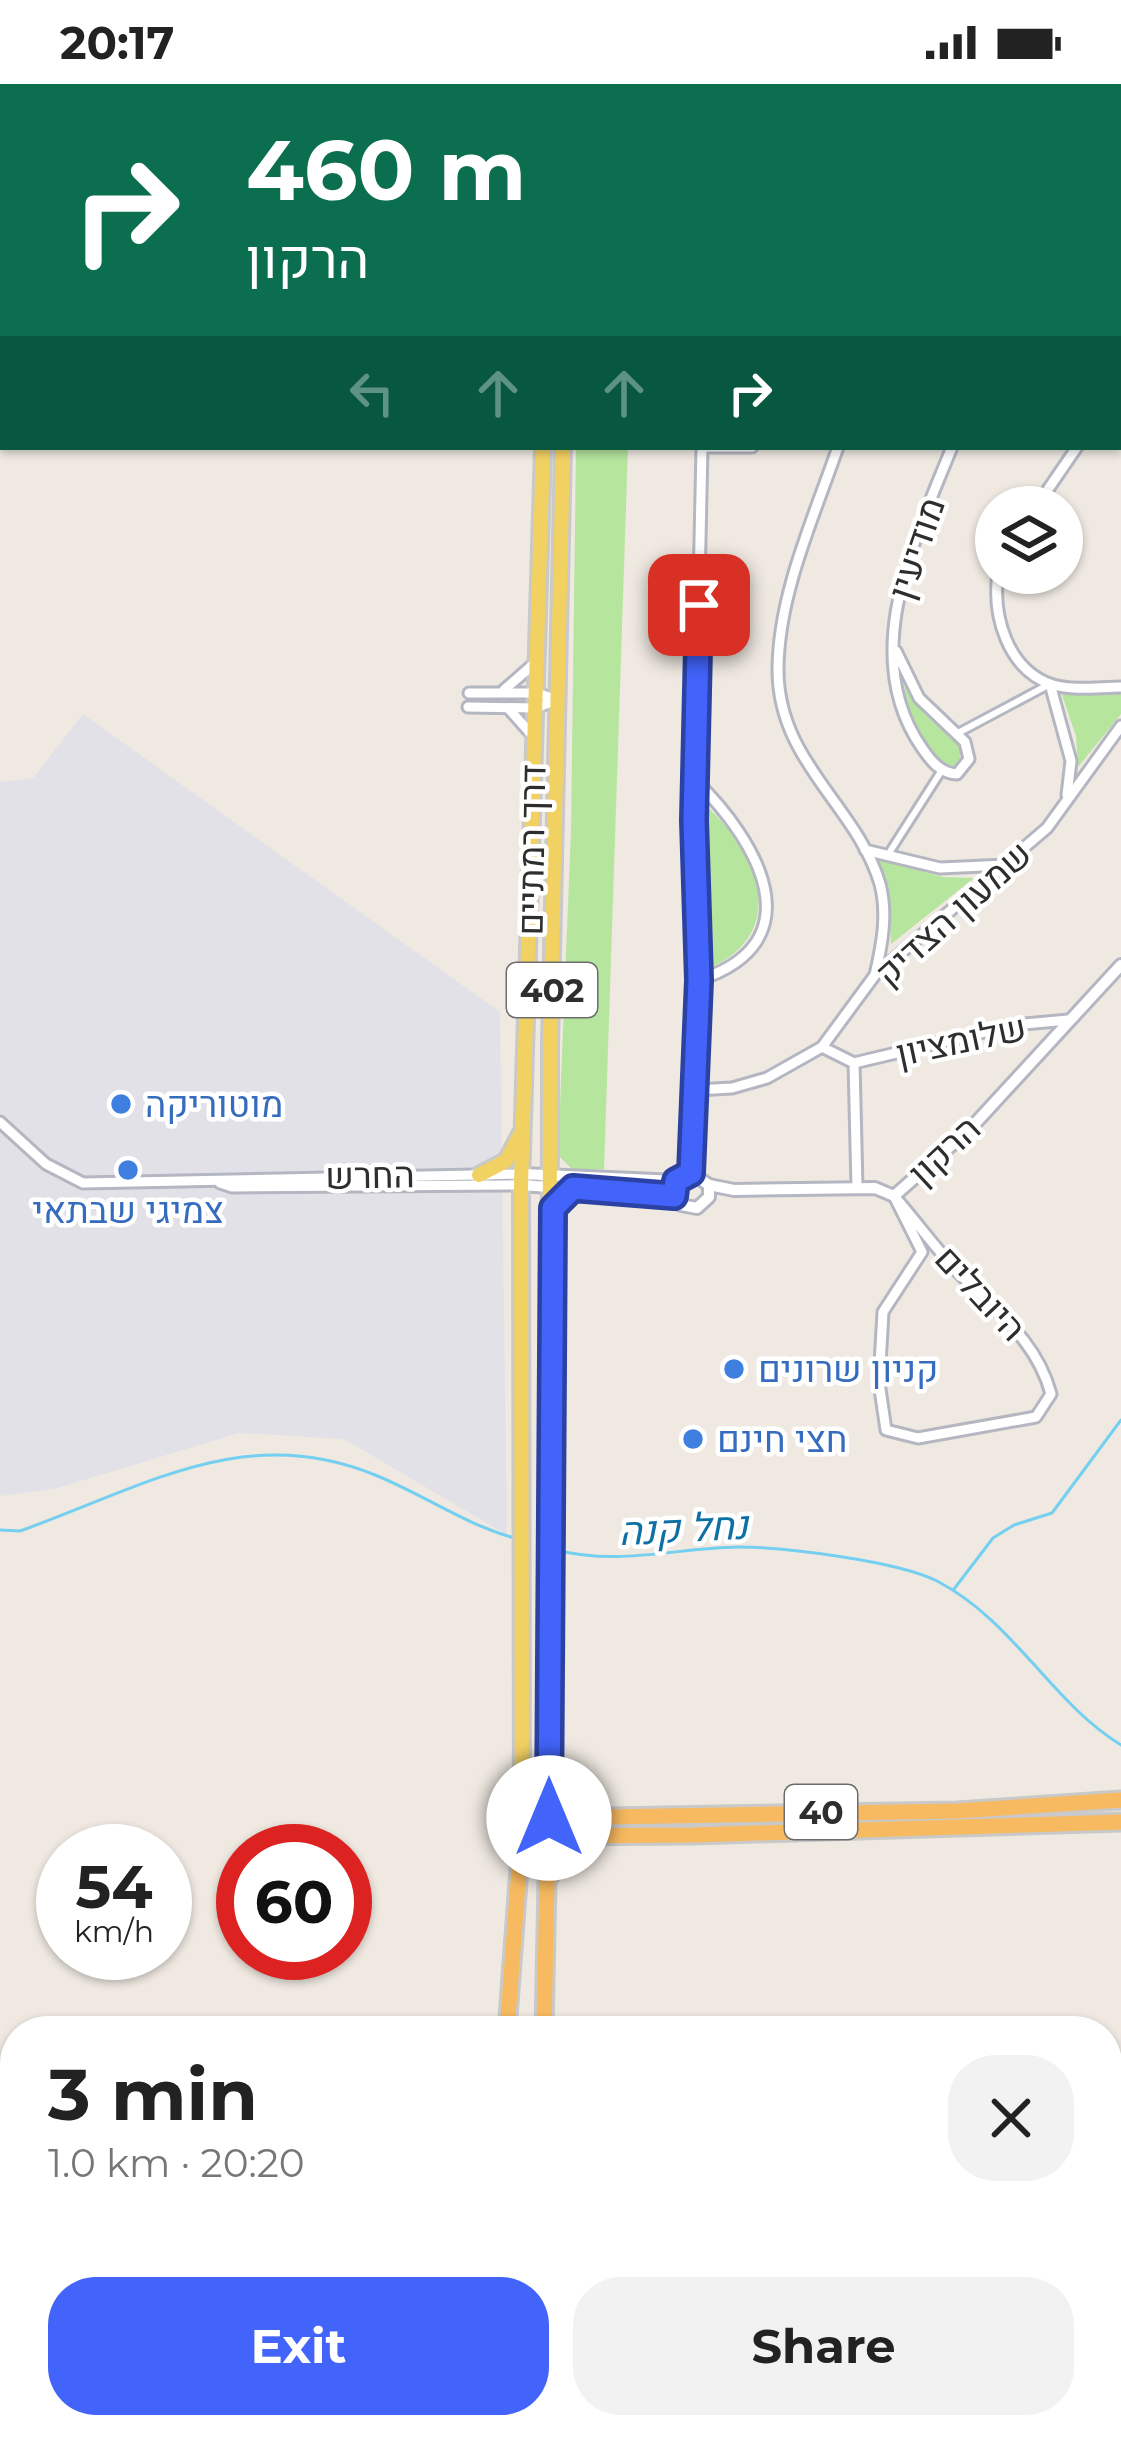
<!DOCTYPE html>
<html lang="en">
<head>
<meta charset="utf-8">
<style>
  :root { --surface:#fff; --page:#f2f2f2; --text:#222; --muted:#767676; --accent:#4264fb }
  body { margin:0; font-family:Montserrat,Heebo,sans-serif; background:var(--page); color:var(--text); height:100vh; display:flex; flex-direction:column; font-size:45px; white-space:nowrap }
  * { box-sizing:border-box; margin:0 }
  p { font-size:39px; color:var(--muted) }
  .icon { flex:none; width:66px; height:66px; fill:none; stroke:currentColor; stroke-width:2; stroke-linecap:round; stroke-linejoin:round }
  .map { position:relative; flex:1; overflow:hidden }
  .panel { position:absolute; left:0px; top:1932px; width:1122px; height:423px; display:flex; flex-direction:column; background:var(--surface); border-radius:48px 48px 0 0; box-shadow:0 3px 9px #0004 }
  .panel>* { flex:none }
  .guide { position:absolute; left:0px; top:0px; width:1122px; height:366px; box-shadow:0 3px 9px #0004; background:#0b6e4f; color:#fff; overflow:hidden }
  .buttons { position:absolute; left:975px; top:402px; display:grid; gap:24px }
  .buttons a { display:grid; place-items:center; width:108px; height:108px; border-radius:50%; background:var(--surface); box-shadow:0 3px 9px #0004; font-size:60px }
  .speed { position:absolute; left:36px; top:1740px; display:flex; gap:24px; font-size:60px; font-weight:700; text-align:center }
  .speed>* { display:grid; place-content:center; width:156px; height:156px; border-radius:50%; background:var(--surface); box-shadow:0 3px 9px #0004; line-height:1 }
  .speed small { font-size:30px; font-weight:400 }
  .speed .limit { border:18px solid #d22; background:#fff; color:#111 }
  .pin { position:absolute; display:grid; place-items:center; width:102px; height:102px; color:#fff; margin:-51px; border-radius:24px; box-shadow:0 6px 18px #0006 }
  .me { position:absolute; width:132px; margin:-66px; rotate:0deg; stroke-linejoin:round; filter:drop-shadow(0 0 9px #0008) }
  .turn { display:flex; align-items:center; gap:42px; height:252px; padding:0 48px; font-size:54px }
  .turn .icon { width:156px; height:156px; stroke-width:2.5 }
  .turn b { display:block; font-size:84px; line-height:102px }
  .lanes { display:flex; align-items:center; height:114px; padding:0 48px; background:#0003; justify-content:center; gap:60px; direction:ltr }
  .lanes .off { opacity:.35 }
  .round { display:grid; place-items:center; flex:none; width:126px; height:126px; border-radius:48px; background:var(--page) }
  .summary { display:flex; align-items:center; justify-content:space-between; height:204px; padding:0 48px }
  h1 { font-size:72px; font-weight:700; line-height:90px }
  .button { display:flex; gap:24px; margin-top:auto; padding:24px 48px }
  .button a { flex:1; height:138px; border-radius:48px; background:var(--accent); color:#fff; font-size:48px; font-weight:700; line-height:138px; text-align:center }
  .button a+a { background:var(--page); color:var(--text) }
  .status { display:flex; justify-content:space-between; align-items:center; height:84px; padding:0 60px; background:var(--surface); direction:ltr }
  .status svg { height:33px; fill:currentColor }
  .map>svg:first-child { display:block }
  .industrial { fill:#e3e1e8 }
  .green { fill:#b6e59e }
  .lines { fill:none; stroke-linecap:round; stroke-linejoin:round }
  .stream { stroke:#75cff0; stroke-width:3 }
  .river { stroke:#75cff0; stroke-width:16 }
  .pedestrian-casing { stroke:#b4b7c1; stroke-width:12 }
  .minor-casing { stroke:#b4b7c1; stroke-width:15 }
  .tertiary-casing { stroke:#b4b7c1; stroke-width:16 }
  .primary-casing { stroke:#c9c9c9; stroke-width:20 }
  .trunk-casing { stroke:#c9c9c9; stroke-width:21 }
  .pedestrian { stroke:#fff; stroke-width:6 }
  .minor { stroke:#fff; stroke-width:9 }
  .tertiary { stroke:#fff; stroke-width:10 }
  .primary { stroke:#f2d163; stroke-width:14 }
  .trunk { stroke:#f8ba60; stroke-width:15 }
  .route-casing { stroke:#2b41a3; stroke-width:30 }
  .route { stroke:#4264fb; stroke-width:21 }
  .shop-dot { fill:#3f7fe0; stroke:#fff; stroke-width:4.5 }
  .labels { text-anchor:middle; stroke-width:9; stroke-linejoin:round; paint-order:stroke }
  .shield { fill:#fff; stroke:#6d6d6d; stroke-width:3 }
  .shield-label { font-size:33px; font-weight:bold; fill:#2e2e2e }
  .street-label { font-size:36px; fill:#2e2e2e; stroke:#fff }
  .shop-label { font-size:36px; fill:#366cbe; stroke:#fff; text-anchor:start }
  .water-label { font-size:39px; font-style:italic; fill:#0d6fa3; stroke:#fff }
</style>
</head>
<body>
<div class="status"><b>20:17</b><svg viewBox="0 0 49 12"><path d="M0 12V9h3v3zM5 12V6h3v6zM10 12V3h3v9zM15 12V0h3v12zM26 1h20v11H26zM47 4h2v5h-2z"/></svg></div>
<div class="map">
<svg width="1121" height="2353" viewBox="0 0 1121 2353">
  <rect width="100%" height="100%" fill="#efe9e1"/>
  <polygon class="industrial" points="83,630 500,928 507,1451 344,1355 239,1349 54,1405 0,1412 0,698 33,694"/>
  <g class="green">
    <polygon points="576,363 628,363 604,1085 573,1086 558,1071 571,747"/>
    <path d="M904,600L927,632L961,664L959,682C923,683 909,629 904,600Z"/>
    <polygon points="1121,609 1121,630 1078,683 1076,652 1062,611"/>
    <path d="M705,721C760,770 791,851 705,886Z"/>
    <polygon points="876,775 943,793 974,794 891,860 889,812"/>
    <polygon points="0,2306 15,2312 15,2340 78,2340 93,2353 0,2353"/>
    <polygon points="143,2340 287,2340 291,2347 287,2353 135,2353"/>
  </g>
  <g class="lines">
    <g class="stream">
      <path d="M0,1446L20,1447C142,1404 244,1337 375,1391C425,1411 465,1441 518,1455"/>
      <path d="M556,1466C618,1482 675,1464 738,1463C784,1463 897,1477 937,1497C1014,1537 1051,1618 1121,1661"/>
      <polyline points="954,1505 993,1454 1014,1441 1052,1429 1121,1336"/>
    </g>
    <g class="river">
      <polyline points="0,2348 12,2353"/>
      <polyline points="200,2353 201,2353"/>
    </g>
    <defs>
      <g id="pedestrian">
        <polyline points="958,649 1050,600"/>
        <polyline points="889,769 942,686"/>
      </g>
      <g id="minor">
        <polyline points="1119,28 1121,28"/>
        <polyline points="0,146 3,146"/>
        <polyline points="1119,156 1121,157"/>
        <polyline points="1119,193 1121,189"/>
        <polyline points="703,363 752,363"/>
        <path d="M838,363C814,433 778,511 778,586C778,678 857,722 880,800C888,830 882,861 875,891"/>
        <polyline points="1036,423 1077,363"/>
        <path d="M998,489C992,531 1007,586 1053,601C1076,607 1099,603 1121,603"/>
        <path d="M896,567L919,614L965,658L969,675L957,690C940,689 931,677 922,664C857,571 916,453 952,363"/>
        <polyline points="1050,600 1071,677 1067,711"/>
        <polyline points="504,606 536,578"/>
        <polyline points="469,609 537,609 558,616"/>
        <polyline points="468,623 535,624 557,616"/>
        <polyline points="508,624 532,651"/>
        <path d="M695,696C758,757 816,858 699,896"/>
        <polyline points="865,766 940,784 1006,781"/>
        <polyline points="822,963 854,979 857,1103"/>
        <polyline points="854,979 1014,941 1068,936"/>
        <polyline points="696,1006 732,1004 767,994 822,963 875,891 1047,744 1121,642"/>
        <polyline points="0,1038 46,1080 83,1099 522,1090"/>
        <polyline points="691,1089 699,896 694,736 702,363"/>
        <polyline points="220,1099 232,1103 521,1101"/>
        <path d="M894,1112C915,1136 934,1162 955,1185C993,1226 1036,1254 1051,1310L1036,1333L918,1354L886,1346L879,1298L883,1228L922,1168Z"/>
      </g>
      <g id="tertiary">
        <polyline points="522,1090 677,1097 691,1089 709,1101 734,1106 875,1104 894,1112 971,1044 1121,881"/>
        <polyline points="521,1101 674,1112"/>
        <polyline points="674,1112 681,1121 697,1124 709,1113 709,1101"/>
      </g>
      <g id="primary">
        <polyline points="559,3 559,0"/>
        <polyline points="583,3 584,0"/>
        <polyline points="479,1091 506,1077 521,1049"/>
        <polyline points="553,1124 573,1104"/>
        <polyline points="549,1734 550,960 563,363"/>
        <polyline points="522,1744 521,1101 543,363"/>
      </g>
      <g id="trunk">
        <polyline points="522,1744 549,1734 957,1727 1121,1716"/>
        <polyline points="522,1744 548,1752 693,1751 1121,1738"/>
        <polyline points="551,1791 562,1768 586,1753"/>
        <polyline points="507,1947 522,1744"/>
        <polyline points="544,1947 548,1746"/>
        <polyline points="313,2353 323,2340"/>
        <polyline points="344,2353 354,2340"/>
      </g>
    </defs>
    <use href="#pedestrian" class="pedestrian-casing"/>
    <use href="#minor" class="minor-casing"/>
    <use href="#tertiary" class="tertiary-casing"/>
    <use href="#primary" class="primary-casing"/>
    <use href="#trunk" class="trunk-casing"/>
    <use href="#pedestrian" class="pedestrian"/>
    <use href="#minor" class="minor"/>
    <use href="#tertiary" class="tertiary"/>
    <use href="#primary" class="primary"/>
    <use href="#trunk" class="trunk"/>
  </g>
  <g class="lines">
    <defs>
      <polyline id="route" points="549,1734 553,1124 573,1104 674,1112 676,1097 691,1089 699,896 694,736 699,521"/>
    </defs>
    <use href="#route" class="route-casing"/>
    <use href="#route" class="route"/>
  </g>
  <g class="shop-dot">
    <circle cx="121" cy="1020" r="12"/>
    <circle cx="128" cy="1086" r="12"/>
    <circle cx="734" cy="1285" r="12"/>
    <circle cx="693" cy="1355" r="12"/>
  </g>
  <g class="labels">
    <g class="shield">
      <rect x="507" y="879" width="90" height="54" rx="9"/>
      <rect x="785" y="1701" width="72" height="54" rx="9"/>
    </g>
    <g class="shield-label">
      <text x="552" y="918">402</text>
      <text x="821" y="1740">40</text>
    </g>
    <g class="street-label">
      <text transform="translate(916 464) rotate(-71)" y="13">מודיעין</text>
      <text transform="translate(531 766) rotate(-89)" y="13">דרך רמתיים</text>
      <text transform="translate(953 829) rotate(-42)" y="13">שמעון הצדיק</text>
      <text transform="translate(961 956) rotate(-12)" y="13">שלומציון</text>
      <text transform="translate(944 1066) rotate(-43)" y="13">הרקון</text>
      <text transform="translate(370 1091) rotate(-1)" y="13">החרש</text>
      <text transform="translate(981 1209) rotate(47)" y="13">היובלים</text>
    </g>
    <g class="shop-label">
      <text x="145" y="1033">מוטוריקה</text>
      <text x="128" y="1139" text-anchor="middle">צמיגי שבתאי</text>
      <text x="758" y="1298">קניון שרונים</text>
      <text x="717" y="1368">חצי חינם</text>
    </g>
    <g class="water-label">
      <text transform="translate(683 1444) rotate(-3)" y="14">נחל קנה</text>
    </g>
  </g>
</svg>
<div class="buttons">
<a><svg class="icon" aria-label="layers" viewBox="0 0 24 24"><path d="M12 4l9 5-9 5-9-5zM3 14l9 5 9-5"/></svg></a>
</div>
<div class="speed"><div>54<small>km/h</small></div><div class="limit">60</div></div>
<div class="pin" style="left:699px;top:521px;background:#d93025"><svg class="icon" aria-label="arrive" viewBox="0 0 24 24"><path d="M6 21V4h12l-3 4 3 4H6"/></svg></div>
<svg class="me" style="left:549px;top:1734px" viewBox="-20 -20 40 40"><circle r="19" fill="#fff"/><path d="M0-13L10 11 0 6-10 11z" fill="#4264fb"/></svg>
<div class="guide">
<div class="turn"><svg class="icon" aria-label="right" viewBox="0 0 24 24"><path d="M7 20v-9h11M14 6l5 5-5 5"/></svg><div><b>460 m</b>הרקון</div></div>
<div class="lanes"><svg class="icon off" aria-label="left" viewBox="0 0 24 24"><path d="M17 20v-9H6M10 6l-5 5 5 5"/></svg><svg class="icon off" aria-label="ahead" viewBox="0 0 24 24"><path d="M12 20V5M6 11l6-6 6 6"/></svg><svg class="icon off" aria-label="ahead" viewBox="0 0 24 24"><path d="M12 20V5M6 11l6-6 6 6"/></svg><svg class="icon" aria-label="right" viewBox="0 0 24 24"><path d="M7 20v-9h11M14 6l5 5-5 5"/></svg></div>
</div>
<section class="panel">
<div class="summary"><div><h1>3 min</h1><p>1.0 km · 20:20</p></div><a class="round"><svg class="icon" aria-label="close" viewBox="0 0 24 24"><path d="M6 6l12 12M18 6L6 18"/></svg></a></div>
<div class="button"><a>Exit</a><a>Share</a></div>
</section>
</div>
</body>
</html>
